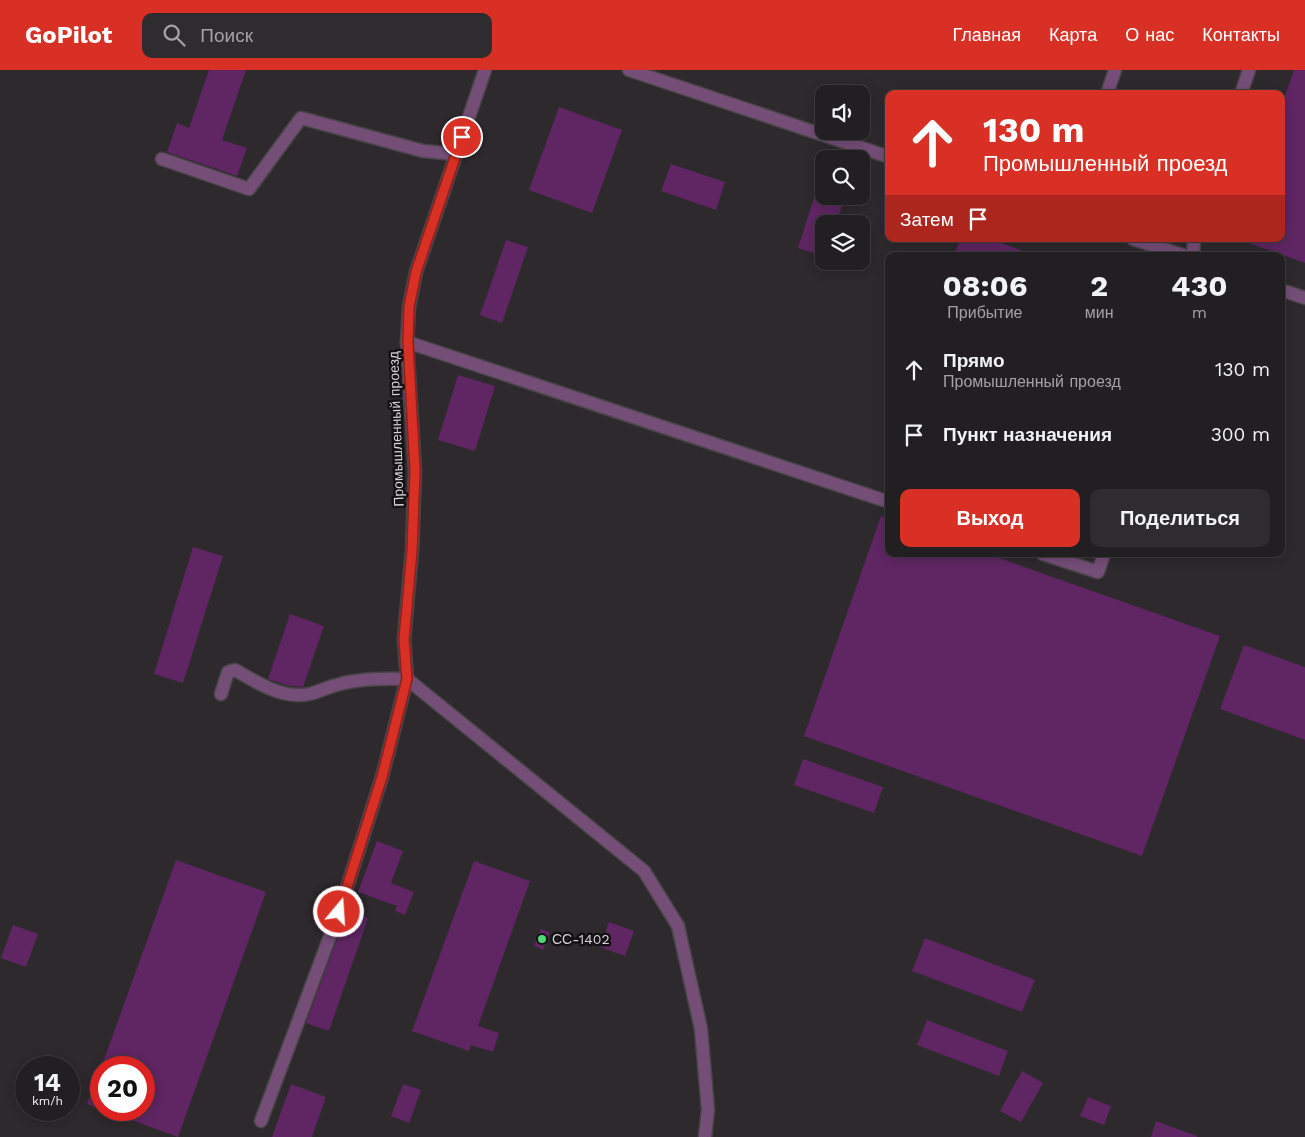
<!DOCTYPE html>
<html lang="ru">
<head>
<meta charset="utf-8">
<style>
  :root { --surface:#221f22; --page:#2e2c2f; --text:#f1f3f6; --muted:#a2a2a5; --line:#3f3d40; --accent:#d93025 }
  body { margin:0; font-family:"Work Sans",sans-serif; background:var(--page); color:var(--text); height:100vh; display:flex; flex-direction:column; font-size:19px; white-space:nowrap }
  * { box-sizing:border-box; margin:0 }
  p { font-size:16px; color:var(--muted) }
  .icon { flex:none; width:28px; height:28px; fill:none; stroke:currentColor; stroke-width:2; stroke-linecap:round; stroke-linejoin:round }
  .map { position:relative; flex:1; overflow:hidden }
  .drawer { position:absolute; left:885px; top:182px; width:400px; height:305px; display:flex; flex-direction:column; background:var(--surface); border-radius:10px; box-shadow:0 2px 12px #0003,0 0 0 1px var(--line) }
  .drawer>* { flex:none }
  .banner { position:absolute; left:885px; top:20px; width:400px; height:152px; border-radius:10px; box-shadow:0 2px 12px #0003,0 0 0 1px var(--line); background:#d93025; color:#fff; overflow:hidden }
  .buttons { position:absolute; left:815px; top:15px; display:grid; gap:10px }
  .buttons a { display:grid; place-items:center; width:55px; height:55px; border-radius:10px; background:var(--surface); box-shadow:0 2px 12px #0003,0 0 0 1px var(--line); font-size:25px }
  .speed { position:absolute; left:15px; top:986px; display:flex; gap:10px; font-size:25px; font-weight:700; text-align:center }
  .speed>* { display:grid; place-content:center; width:65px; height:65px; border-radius:50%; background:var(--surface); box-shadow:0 2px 12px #0003,0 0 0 1px var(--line); line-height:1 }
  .speed small { font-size:12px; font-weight:400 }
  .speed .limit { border:8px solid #d22; background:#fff; color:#111 }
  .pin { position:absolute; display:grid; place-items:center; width:42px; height:42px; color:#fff; margin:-21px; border:2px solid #fff; border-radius:50%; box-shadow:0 1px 5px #0007 }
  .me { position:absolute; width:55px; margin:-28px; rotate:18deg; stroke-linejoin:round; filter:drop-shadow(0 0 4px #0008) }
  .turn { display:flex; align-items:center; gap:18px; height:105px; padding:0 15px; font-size:22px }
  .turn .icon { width:65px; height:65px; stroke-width:2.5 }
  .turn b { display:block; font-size:35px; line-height:42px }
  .then { display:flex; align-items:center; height:48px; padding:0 15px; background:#0003; gap:10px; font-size:19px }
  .eta { display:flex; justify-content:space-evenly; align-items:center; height:85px; text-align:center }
  .eta b { font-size:30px; font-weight:700; line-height:35px }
  .button { display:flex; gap:10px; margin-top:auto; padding:10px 15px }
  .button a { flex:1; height:58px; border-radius:10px; background:var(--accent); color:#fff; font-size:20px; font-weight:700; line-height:58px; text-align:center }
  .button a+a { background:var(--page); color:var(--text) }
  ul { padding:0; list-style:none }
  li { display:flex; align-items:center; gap:15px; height:65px; padding:0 15px }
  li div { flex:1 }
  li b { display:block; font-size:19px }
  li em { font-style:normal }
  header { display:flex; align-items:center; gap:30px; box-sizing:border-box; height:70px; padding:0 25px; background:var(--accent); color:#fff }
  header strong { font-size:24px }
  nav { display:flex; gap:28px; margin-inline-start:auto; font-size:18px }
  .search { width:350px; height:45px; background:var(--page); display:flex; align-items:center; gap:12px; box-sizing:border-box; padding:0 18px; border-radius:10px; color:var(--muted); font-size:19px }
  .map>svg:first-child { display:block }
  .building { fill:#5f2663 }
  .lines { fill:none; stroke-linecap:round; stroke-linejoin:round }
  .minor-casing { stroke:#484448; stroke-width:15 }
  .minor { stroke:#754e77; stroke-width:12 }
  .route-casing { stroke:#8d1f18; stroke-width:12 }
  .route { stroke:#d93025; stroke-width:9 }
  .poi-dot { fill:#4fd675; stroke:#141214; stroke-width:2 }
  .labels { text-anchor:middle; stroke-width:5; stroke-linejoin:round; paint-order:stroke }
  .street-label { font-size:14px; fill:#d6d4d6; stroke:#141214 }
  .poi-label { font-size:14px; fill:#d6d4d6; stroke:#141214; text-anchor:start }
</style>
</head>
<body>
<header>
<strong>GoPilot</strong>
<div class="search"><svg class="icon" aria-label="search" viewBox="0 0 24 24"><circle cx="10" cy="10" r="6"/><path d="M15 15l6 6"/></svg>Поиск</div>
<nav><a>Главная</a><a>Карта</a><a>О нас</a><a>Контакты</a></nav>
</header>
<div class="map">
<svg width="1305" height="1067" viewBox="0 0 1305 1067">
  <rect width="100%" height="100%" fill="#2d292d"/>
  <g class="building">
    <polygon points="209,0 246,0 222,70 247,78 237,106 167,82 177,53 189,58"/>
    <polygon points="1294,0 1305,0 1305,193 1240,170 1281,169 1281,38"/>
    <polygon points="559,37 622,60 592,143 529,120"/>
    <polygon points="671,94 725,112 716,140 661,121"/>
    <polygon points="822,103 824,104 824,126 845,126 836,154 824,154 824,186 798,178"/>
    <polygon points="960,169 991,169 1037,186 954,186"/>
    <polygon points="506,170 528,177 502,253 480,245"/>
    <polygon points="458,305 495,316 475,381 438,370"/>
    <polygon points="881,446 889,449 889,484 988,484 1220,566 1142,786 804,666"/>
    <polygon points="193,477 223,486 183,613 154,604"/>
    <polygon points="290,544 324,556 303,617 289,616 268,609"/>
    <polygon points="1244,575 1305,597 1305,670 1220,639"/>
    <polygon points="803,689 883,717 874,743 794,715"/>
    <polygon points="377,771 403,781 391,813 414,822 405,845 395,841 397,836 358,822"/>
    <polygon points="176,790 266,822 178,1067 107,1041 144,1040 144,998 101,998"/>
    <polygon points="474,791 530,811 478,956 499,963 493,982 471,975 469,981 412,961"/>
    <polygon points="348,840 368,848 329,961 306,953"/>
    <polygon points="609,852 634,861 625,886 600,877"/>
    <polygon points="13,855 38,864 26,897 1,888"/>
    <polygon points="541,859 550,862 543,880 534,876"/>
    <polygon points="925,868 1035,910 1022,942 912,901"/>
    <polygon points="927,950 1008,981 999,1006 917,975"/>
    <polygon points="100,999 101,999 101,1039 87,1034"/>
    <polygon points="1022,1001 1043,1013 1021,1052 1000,1041"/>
    <polygon points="291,1014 326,1027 312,1067 272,1067"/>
    <polygon points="403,1014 421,1020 409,1053 391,1046"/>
    <polygon points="1088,1027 1111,1036 1104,1055 1080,1046"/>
    <polygon points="1156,1051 1197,1066 1197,1067 1151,1067"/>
  </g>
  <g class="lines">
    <defs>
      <g id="minor">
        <polyline points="629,0 889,87"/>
        <polyline points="1107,24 1115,0"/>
        <polyline points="1241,24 1249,0"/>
        <polyline points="162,89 249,119 301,48 423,81 455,84"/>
        <polyline points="1133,169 1185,186"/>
        <polyline points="1193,186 1194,169"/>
        <polyline points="1281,220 1305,228"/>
        <polyline points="407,272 889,432"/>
        <polyline points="1043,484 1098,502 1104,484"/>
        <path d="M221,624L228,602L235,600C253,610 274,624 296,625C311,626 320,620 333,616C356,608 383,608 407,609L644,801L678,856L701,959L708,1040L705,1067"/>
        <polyline points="261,1051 339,842 382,707 407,609 404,569 412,481 415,401 407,272 409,237 416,202 485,0"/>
      </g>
    </defs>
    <use href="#minor" class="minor-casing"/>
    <use href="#minor" class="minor"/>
  </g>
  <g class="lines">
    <defs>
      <polyline id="route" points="339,842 382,707 407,609 404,569 412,481 415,401 408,272 409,237 416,202 462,67"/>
    </defs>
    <use href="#route" class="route-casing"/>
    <use href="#route" class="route"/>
  </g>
  <circle class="poi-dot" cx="542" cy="869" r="5"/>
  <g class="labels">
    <g class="street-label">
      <text transform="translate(396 359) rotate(-92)" y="5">Промышленный проезд</text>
    </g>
    <g class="poi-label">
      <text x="552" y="874">СС-1402</text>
    </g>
  </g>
</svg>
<div class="buttons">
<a><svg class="icon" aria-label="sound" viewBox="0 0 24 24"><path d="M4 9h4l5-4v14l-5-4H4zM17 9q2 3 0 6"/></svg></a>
<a><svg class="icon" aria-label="search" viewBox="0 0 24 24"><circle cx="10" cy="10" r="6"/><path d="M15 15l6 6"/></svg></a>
<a><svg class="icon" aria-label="layers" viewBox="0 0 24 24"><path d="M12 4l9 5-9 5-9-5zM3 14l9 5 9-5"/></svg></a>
</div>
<div class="speed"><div>14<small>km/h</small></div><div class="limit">20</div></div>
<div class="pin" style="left:462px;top:67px;background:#d93025"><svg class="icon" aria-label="arrive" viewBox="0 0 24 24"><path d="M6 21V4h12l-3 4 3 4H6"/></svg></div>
<svg class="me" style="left:339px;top:842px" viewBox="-20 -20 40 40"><circle r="17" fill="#d93025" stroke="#fff" stroke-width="3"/><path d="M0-11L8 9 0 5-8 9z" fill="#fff"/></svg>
<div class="banner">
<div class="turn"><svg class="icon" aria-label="ahead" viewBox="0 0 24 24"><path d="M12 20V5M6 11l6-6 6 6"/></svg><div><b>130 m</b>Промышленный проезд</div></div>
<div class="then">Затем<svg class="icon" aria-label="arrive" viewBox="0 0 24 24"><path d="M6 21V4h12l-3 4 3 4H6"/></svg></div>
</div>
<section class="drawer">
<div class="eta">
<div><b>08:06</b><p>Прибытие</p></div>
<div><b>2</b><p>мин</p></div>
<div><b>430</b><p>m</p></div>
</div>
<ul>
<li><svg class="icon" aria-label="ahead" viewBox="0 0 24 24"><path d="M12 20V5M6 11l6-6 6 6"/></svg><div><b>Прямо</b><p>Промышленный проезд</p></div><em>130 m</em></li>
<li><svg class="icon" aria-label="arrive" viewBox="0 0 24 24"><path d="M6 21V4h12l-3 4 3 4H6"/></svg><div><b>Пункт назначения</b></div><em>300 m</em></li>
</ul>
<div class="button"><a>Выход</a><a>Поделиться</a></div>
</section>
</div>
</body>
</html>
